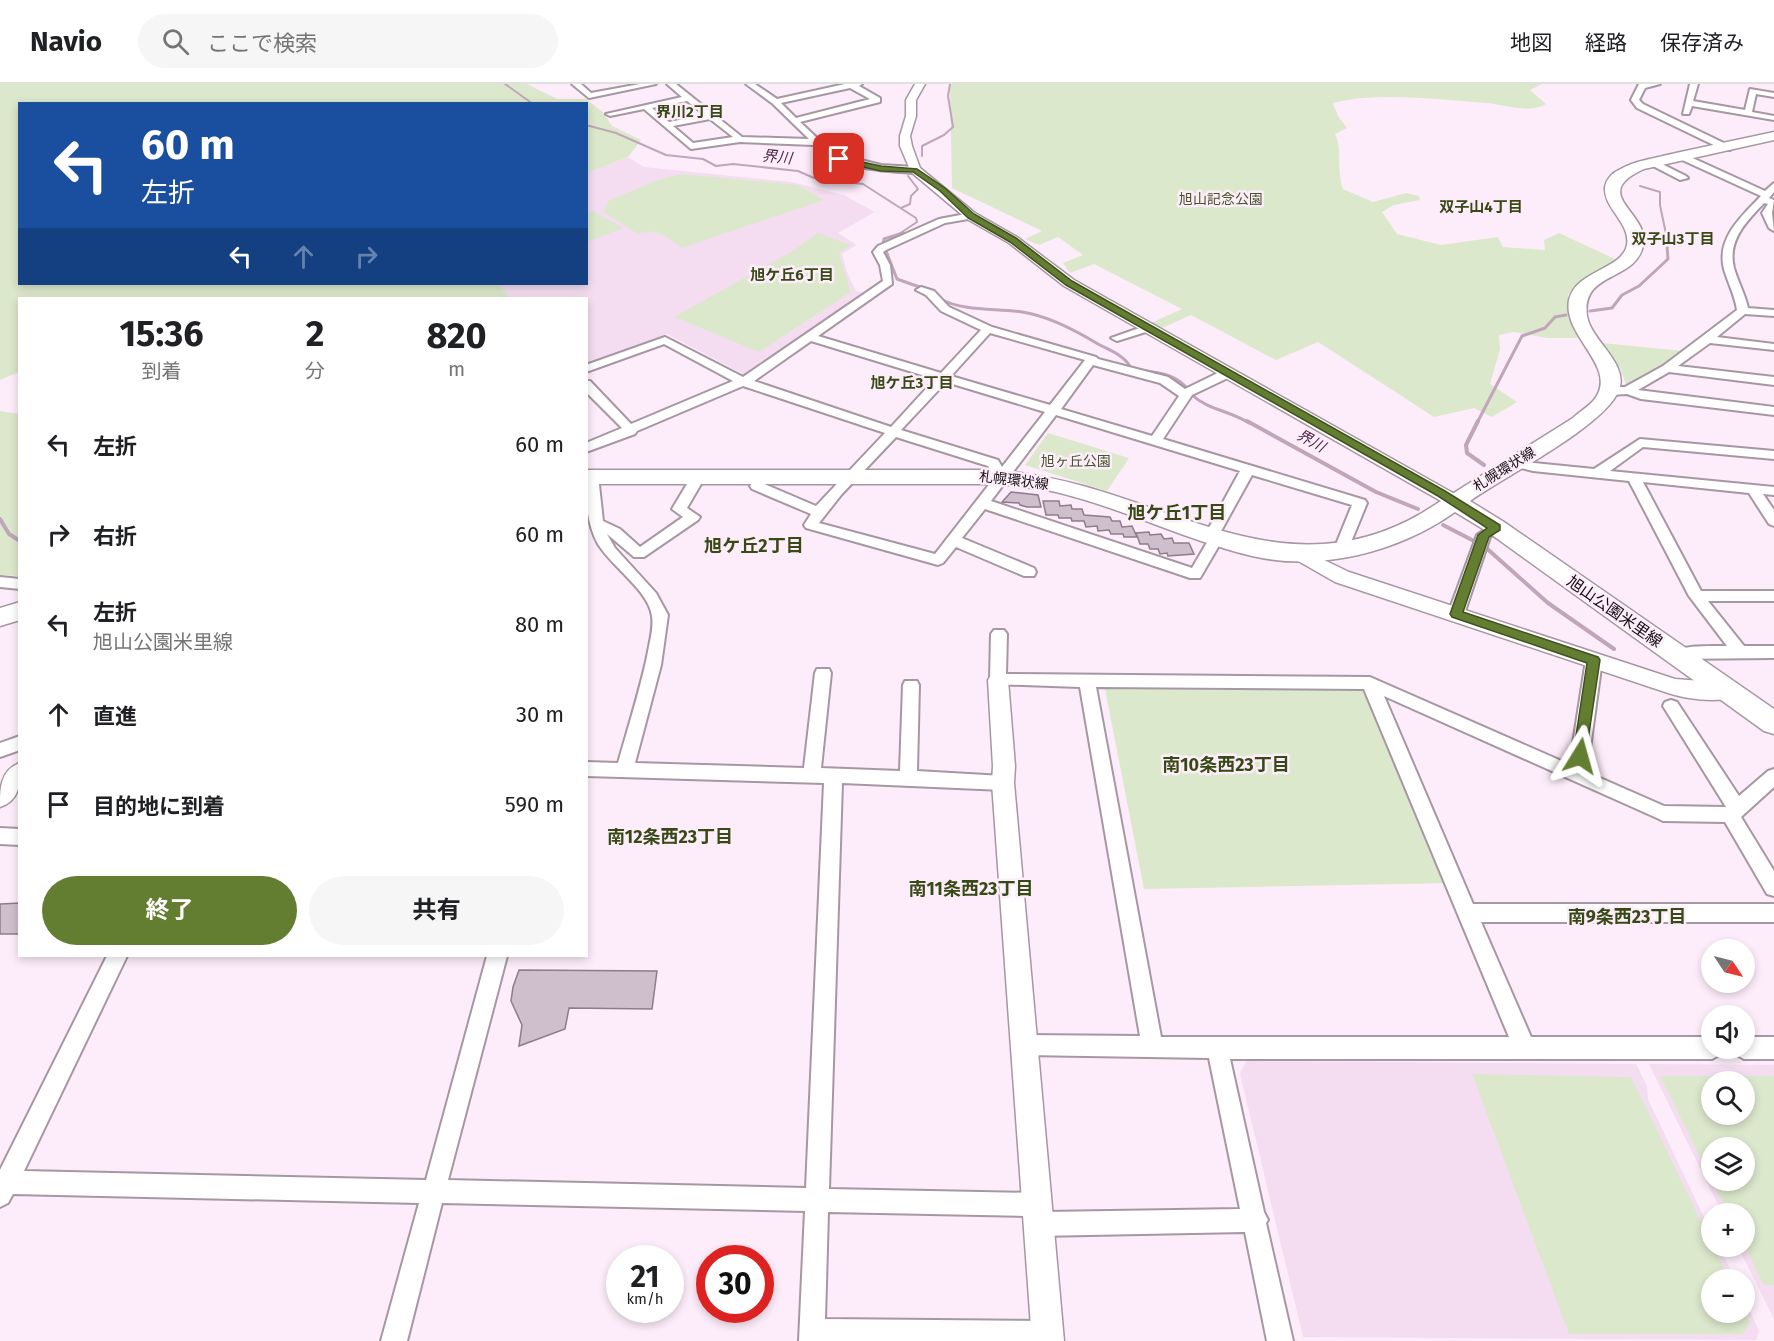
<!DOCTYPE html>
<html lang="ja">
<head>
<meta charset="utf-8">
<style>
  :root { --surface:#fff; --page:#f6f6f6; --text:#202124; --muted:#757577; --line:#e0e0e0; --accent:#637d31 }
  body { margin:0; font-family:"Fira Sans","Noto Sans JP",sans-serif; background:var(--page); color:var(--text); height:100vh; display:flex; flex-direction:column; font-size:22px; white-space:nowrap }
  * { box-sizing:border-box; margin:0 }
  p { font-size:20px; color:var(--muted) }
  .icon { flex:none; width:33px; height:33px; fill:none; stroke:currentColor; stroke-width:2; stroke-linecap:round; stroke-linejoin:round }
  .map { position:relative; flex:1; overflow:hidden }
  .drawer { position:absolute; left:18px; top:213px; width:570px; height:660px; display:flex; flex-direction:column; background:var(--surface); border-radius:0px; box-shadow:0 3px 9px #0003 }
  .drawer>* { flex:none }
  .banner { position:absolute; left:18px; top:18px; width:570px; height:183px; border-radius:0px; box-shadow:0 3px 9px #0003; background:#1a4fa0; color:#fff; overflow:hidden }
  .needle { width:39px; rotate:125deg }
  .controls { position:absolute; left:1701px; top:855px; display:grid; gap:12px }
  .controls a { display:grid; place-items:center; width:54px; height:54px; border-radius:50%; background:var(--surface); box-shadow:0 3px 9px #0003; font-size:30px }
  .speed { position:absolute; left:606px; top:1161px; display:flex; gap:12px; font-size:30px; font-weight:700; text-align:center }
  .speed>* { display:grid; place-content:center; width:78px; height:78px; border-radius:50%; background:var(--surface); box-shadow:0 3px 9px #0003; line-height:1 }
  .speed small { font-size:15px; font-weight:400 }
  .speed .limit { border:9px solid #d22; background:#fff; color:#111 }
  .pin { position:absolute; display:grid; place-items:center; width:51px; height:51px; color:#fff; margin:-26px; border-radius:12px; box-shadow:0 3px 9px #0006 }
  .me { position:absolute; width:66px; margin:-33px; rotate:8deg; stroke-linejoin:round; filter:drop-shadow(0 0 4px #0008) }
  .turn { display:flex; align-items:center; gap:21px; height:126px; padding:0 24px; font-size:27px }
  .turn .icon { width:78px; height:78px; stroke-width:2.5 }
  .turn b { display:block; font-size:42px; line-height:51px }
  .lanes { display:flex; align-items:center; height:57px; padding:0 24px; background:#0003; justify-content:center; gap:30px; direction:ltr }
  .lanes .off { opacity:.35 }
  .eta { display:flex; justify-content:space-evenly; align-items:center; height:102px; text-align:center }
  .eta b { font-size:36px; font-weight:700; line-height:42px }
  .button { display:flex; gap:12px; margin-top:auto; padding:12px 24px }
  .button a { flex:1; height:69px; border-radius:36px; background:var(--accent); color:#fff; font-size:24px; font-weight:700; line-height:69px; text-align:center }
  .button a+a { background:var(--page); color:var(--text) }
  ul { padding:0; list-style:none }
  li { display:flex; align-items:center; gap:18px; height:90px; padding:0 24px }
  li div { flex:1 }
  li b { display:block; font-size:22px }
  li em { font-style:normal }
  header { display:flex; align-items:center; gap:36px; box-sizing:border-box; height:84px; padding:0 30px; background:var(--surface); border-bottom:2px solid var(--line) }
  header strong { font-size:28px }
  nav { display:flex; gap:33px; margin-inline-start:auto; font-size:21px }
  .search { width:420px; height:54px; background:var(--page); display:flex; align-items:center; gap:15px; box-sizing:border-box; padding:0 21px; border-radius:33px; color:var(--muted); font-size:22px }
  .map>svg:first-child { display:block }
  .built { fill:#f4ddf0; fill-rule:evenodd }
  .green { fill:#dce8cc; fill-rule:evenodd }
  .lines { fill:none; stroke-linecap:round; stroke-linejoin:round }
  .stream-far2 { stroke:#c0a5bb; stroke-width:2 }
  .stream-far1 { stroke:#c0a5bb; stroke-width:3 }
  .stream { stroke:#c0a5bb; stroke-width:4 }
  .building { fill:#cfbfcd; stroke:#8b7d89; stroke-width:1.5 }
  .minor-casing { stroke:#a697a3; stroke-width:4 }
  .tertiary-casing { stroke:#a697a3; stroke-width:3 }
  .primary-casing { stroke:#a697a3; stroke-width:3 }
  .minor { fill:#fff; fill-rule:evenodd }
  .tertiary { fill:#fff; fill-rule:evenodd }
  .primary { fill:#fff; fill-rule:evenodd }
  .route { fill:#637d31; stroke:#405120; stroke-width:1.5 }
  .labels { text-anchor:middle; stroke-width:5; stroke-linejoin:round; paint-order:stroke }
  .far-park-label { font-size:14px; fill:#445526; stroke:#fdedfa }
  .far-street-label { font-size:14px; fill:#130e12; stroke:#fdedfa }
  .far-neighbourhood-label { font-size:15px; font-weight:bold; fill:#374914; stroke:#fdedfa }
  .far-water-label { font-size:15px; font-style:italic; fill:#4f2a4a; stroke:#fdedfa }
  .street-label { font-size:16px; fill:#130e12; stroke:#fdedfa }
  .neighbourhood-label { font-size:18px; font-weight:bold; fill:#374914; stroke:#fdedfa }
</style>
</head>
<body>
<header>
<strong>Navio</strong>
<div class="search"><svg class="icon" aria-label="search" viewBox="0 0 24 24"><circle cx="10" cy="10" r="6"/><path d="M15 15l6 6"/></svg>ここで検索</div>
<nav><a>地図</a><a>経路</a><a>保存済み</a></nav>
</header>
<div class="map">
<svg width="1774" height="1257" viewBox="0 0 1774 1257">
  <rect width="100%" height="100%" fill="#fdedfa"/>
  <g class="built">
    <polygon points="628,73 644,83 791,98 844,111 875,128 838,149 857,161 842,170 847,188 856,207 863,209 745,291 667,250 587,280 586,214 511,214 498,200 586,200 587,89"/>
    <polygon points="1246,977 1636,980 1647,1002 1648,1015 1711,1148 1712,1162 1719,1163 1735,1195 1712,1196 1712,1228 1744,1228 1745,1216 1759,1247 1756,1256 1303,1253 1240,990"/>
    <path d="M1649,980L1774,981V1235L1738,1163L1744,1162V1130L1722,1129ZM1712,998H1744V1030H1712ZM1712,1064H1744V1096H1712Z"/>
  </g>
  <g class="green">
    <polygon points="0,0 527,0 557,15 586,15 603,28 612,42 641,56 628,73 587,89 586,20 20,20 20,200 498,200 511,214 20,214 19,288 0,296"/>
    <path d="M950,0H1542L1530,6L1546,20C1530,30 1506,21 1487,19C1442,16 1376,7 1333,19L1338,32L1347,44L1335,50C1343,66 1336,87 1343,105L1373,118L1406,109L1419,112L1420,116L1394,121L1382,128L1397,150L1441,161L1498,153L1503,163L1545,166L1544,156L1559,149L1617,176L1582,196L1568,210L1569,232L1579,254H1547L1514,248L1499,251L1500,265L1490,300L1517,318L1492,333L1474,324L1434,333L1318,258L1276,276L1191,231L1162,244L1151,239L1182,225L1094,180L1070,189L1063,179L1083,171L1058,153L1039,161L1025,155L1042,147L952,104Z"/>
    <path d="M681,90L798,101L824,116L682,164C667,153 657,143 638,150L603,128L608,117L655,97Z"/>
    <polygon points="593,127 623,144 587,158 587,129"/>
    <polygon points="818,149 851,161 839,169 851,208 759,268 674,233 791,168"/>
    <polygon points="1602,259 1684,267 1630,302 1626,300 1620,284"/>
    <polygon points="0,327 19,330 19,492 0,491"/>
    <polygon points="1048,349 1129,374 1107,407 1025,381"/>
    <polygon points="1356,597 1371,605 1455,799 1144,805 1104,600"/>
    <polygon points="1472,990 1631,993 1729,1195 1712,1196 1712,1228 1745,1227 1750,1239 1743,1250 1569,1250"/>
    <path d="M1660,992H1774V1201H1763L1745,1162L1744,1130L1728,1129L1712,1097L1744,1096V1064H1712L1711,1095ZM1712,998H1744V1030H1712Z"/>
  </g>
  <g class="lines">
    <g class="stream-far2">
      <polyline points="505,0 533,20"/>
      <polyline points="586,41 616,49 666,71 703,75 716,82 733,80 798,87 814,94 863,100 916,134 917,138 899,150"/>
      <polyline points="922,72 922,62 944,51 953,43 948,12 950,0"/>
      <polyline points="1640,102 1660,108 1660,121 1666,150"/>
      <polyline points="901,124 910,120 911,112 918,105 908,92"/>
    </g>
    <g class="stream-far1">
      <polyline points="883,160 884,155 903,149"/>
      <polyline points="886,167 897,195 928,206"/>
      <path d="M940,215C966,228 994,224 1022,228C1049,232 1075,246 1098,260C1111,267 1124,271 1131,284C1153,290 1171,286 1187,304"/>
      <polyline points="1590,227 1612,224 1622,211 1639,202 1668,175 1666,149"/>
      <path d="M1192,311C1208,326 1231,327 1249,339"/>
      <polyline points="1477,339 1522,252 1545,244 1555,233 1566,231"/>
    </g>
    <g class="stream">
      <polyline points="1247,337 1376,408 1418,425"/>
      <polyline points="1478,337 1466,361 1467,369 1484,381"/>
      <polyline points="0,435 9,450 20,457"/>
      <polyline points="1443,441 1474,457"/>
      <polyline points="1484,462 1548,519 1614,565"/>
    </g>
  </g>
  <g class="building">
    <polygon points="1011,408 1038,411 1041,423 1027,423 1020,421 1019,419 1002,418"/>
    <polygon points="1043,417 1059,417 1060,422 1071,421 1072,425 1082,425 1084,431 1110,433 1112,437 1120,437 1122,443 1132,442 1137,453 1124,453 1123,450 1111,450 1109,446 1098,447 1097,442 1086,443 1084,437 1072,437 1071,434 1059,434 1058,431 1046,431"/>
    <polygon points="1149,448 1150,451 1161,450 1164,455 1172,454 1174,459 1189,459 1194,470 1168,472 1167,469 1160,470 1158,465 1150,465 1148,460 1140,460 1136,449"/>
    <polygon points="20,819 20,850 0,850 0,820"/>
    <polygon points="519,886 657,887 652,925 569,924 565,945 519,962 522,941 511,917 513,903"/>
  </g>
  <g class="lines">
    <defs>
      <g id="minor">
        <polygon points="572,0 581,0 591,9 640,0 656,0 589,14"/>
        <path d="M667,0H676L742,53L809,55L773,20L746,0H755L777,15L845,0H862L859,2L880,14V18L800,38L833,69L881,81L915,83L920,86L915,89C881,87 839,85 814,61L740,58L691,65L644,25L610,32L606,30L682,13ZM850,4L870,15L796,34L781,19ZM687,17L705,31L669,38L652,24ZM710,35L733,53L693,59L673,42Z"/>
        <polygon points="1639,0 1660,0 1645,4 1639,16 1643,20 1730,62 1730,66 1724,66 1637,24 1631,16"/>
        <polygon points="1690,0 1698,0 1693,17 1745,26 1750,5 1774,9 1774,13 1756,10 1752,28 1774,32 1774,36 1692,22 1689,30 1683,30"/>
        <path d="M1680,71H1686L1765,107L1774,99V108L1769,114L1774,116L1772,129L1774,147L1769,144L1762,129L1768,120L1764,119C1747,137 1727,156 1734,184C1738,198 1745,210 1748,224L1774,226V232L1745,230L1717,253L1774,260V266L1710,259L1678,282L1774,293V301L1669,288L1638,306L1774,323V331L1641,315L1627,310L1610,311L1604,307L1610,303H1625L1663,282L1737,226C1735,212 1728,199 1724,185C1716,154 1742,132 1761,112L1680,75Z"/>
        <polygon points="1654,76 1686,92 1688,94 1680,96 1651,81 1650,79"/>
        <path d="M971,129L976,132L974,134L945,139L886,166L883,168L890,181L892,200L818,252L941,289L981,246L941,227L926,211L916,206L921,203L934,207L949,223L992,243L1096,273L1098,275L1168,293L1185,305L1224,286H1232V292L1192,311L1163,355L1365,416L1367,419L1351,458L1355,466L1353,469H1343L1337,458L1352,421L1252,391L1220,449L1224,453L1200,494H1190L985,425L962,454L1034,484L1036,488L1034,492H1024L956,463L943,479L938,481L806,444L804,441L811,430L752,405L750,402L752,399H762L816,422L885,349L743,302L637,347L635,350L586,368V359L622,344L586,308V297H590L631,340L733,297L664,260L586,288V281L665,253L743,293L883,197L880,181L873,168L878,162L939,135ZM990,249L1085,276L1050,321L951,292ZM811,257L935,295L891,343L754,297ZM1093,281L1160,299L1179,312L1152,352L1061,325ZM946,298L1045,328L1002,383L998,376L901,346ZM1056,331L1240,387L1205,451L1209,455L1192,484L991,417ZM896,353L988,382L995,393L935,470L819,439L841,411Z"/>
        <polygon points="1148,241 1154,244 1152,246 1117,257 1111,254"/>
        <path d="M1640,355L1774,367V375L1643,363L1610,387L1774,403V411L1763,410L1774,426V442L1769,440L1749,409L1643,398L1701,507H1774V517H1708L1744,562H1774V574L1672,575L1670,571L1672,567C1690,561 1708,562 1727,562L1689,512L1629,397L1533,387L1510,381L1508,378L1515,374L1534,379L1594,385Z"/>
        <path d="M591,388L598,392L603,437L620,445L640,463L683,433L672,425L693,390L698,389L705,393L687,424L700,433L698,436L644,473H634L607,450L615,464L656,509L668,531L661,581L635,679L804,684L815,589L817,585H829L831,589L821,684L900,687L903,601L905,597H917L919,601L917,687L1003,692L1009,694L1012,699L1009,704L1003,706L842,699L829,1105L1036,1109L1044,1113L1048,1121L1045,1128L1240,1125L1209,974L1024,971L1017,968L1013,961L1017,954L1024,951L1140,952L1080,603L992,600L990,596L991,550L994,546H1004L1007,550L1006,590L1370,593L1664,722L1726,723L1663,622L1665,618L1671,616L1677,618L1739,712L1768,687L1774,685V703L1741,733L1774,787V812L1767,810L1725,738L1663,737L1657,734L1384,612L1473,820H1774V838H1481L1531,953H1712V964H1722L1719,971L1712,975H1230L1264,1128L1268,1136L1266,1139L1293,1257H1267L1245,1148L1038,1152L1030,1148L1026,1140L1029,1132L828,1128L825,1235L1048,1237L1057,1241L1061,1250L1058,1257H799L805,1127L442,1119L407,1257H381L419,1119L13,1110L8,1119L0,1123V1086L107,872H127L24,1087L426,1096L487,872H507L448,1096L806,1104L824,699L586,692V678L618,679C628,644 639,609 647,573C649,560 654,545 652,532C649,507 612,483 598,460C586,438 586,414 586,389ZM1096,603L1364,605L1509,953H1161Z"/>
        <polygon points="1496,438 1503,443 1490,453 1464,530 1461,534 1451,534 1448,530 1477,451"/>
        <polygon points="0,493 20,495 20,505 0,503"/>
        <polygon points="1594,570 1600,572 1602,576 1589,672 1586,677 1580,679 1574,677 1571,672 1586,576 1588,572"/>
        <polygon points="20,652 20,666 0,673 0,659"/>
        <polygon points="0,744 20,745 20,761 0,760"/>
        <polygon points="1744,953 1774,953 1774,975 1744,975 1737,971 1734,964 1744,964"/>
      </g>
      <g id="tertiary">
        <polygon points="915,0 925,0 916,16 916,32 910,52 912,62 920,84 975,129 1017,153 1074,196 1460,413 1463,417 1460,421 1448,421 1064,202 1009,159 967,135 911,88 900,62 900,52 906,32 906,16"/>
        <path d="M1299,464L1349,488L1675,595L1728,599L1735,601L1738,607L1735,613C1715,619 1687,615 1668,609L1335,498L1293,474L1290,470L1293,466Z"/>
        <polygon points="998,588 1005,591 1008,596 1015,682 1014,699 1064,1257 1032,1257 992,699 993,682 988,596 991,591"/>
        <path d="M20,679C20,698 21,716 0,723C0,705 0,686 20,679Z"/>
      </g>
      <g id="primary">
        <path d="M1774,48V56L1644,85C1587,111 1651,128 1643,162C1635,198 1581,187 1587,232C1591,257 1629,279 1619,306C1605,342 1505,392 1470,417L1504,438L1774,625V650L1764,647L1488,448L1455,428C1398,468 1321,488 1252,472C1185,456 1123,424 1056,408C1039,404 1020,403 1002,400H586V386H1002C1029,390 1056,394 1083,402C1201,435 1302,499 1422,429L1573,334C1579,328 1588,323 1594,316C1620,283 1562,253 1569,216C1576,186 1622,186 1627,161C1631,139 1603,124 1605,103C1606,96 1612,89 1619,86C1636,76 1657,74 1676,69C1708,62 1741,55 1774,48Z"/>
        <polygon points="20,518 20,536 0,542 0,524"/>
      </g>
    </defs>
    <use href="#minor" class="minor-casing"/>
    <use href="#tertiary" class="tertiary-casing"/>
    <use href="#primary" class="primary-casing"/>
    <use href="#minor" class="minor"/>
    <use href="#tertiary" class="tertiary"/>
    <use href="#primary" class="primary"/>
  </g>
  <polygon class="route" points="839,73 881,82 917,85 945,104 974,130 1016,154 1072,197 1445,407 1500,441 1500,446 1489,453 1463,528 1598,573 1600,576 1585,676 1575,676 1573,672 1587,579 1452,533 1450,530 1478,451 1487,444 1438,412 1066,201 1010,158 968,134 940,107 913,88 881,87 836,77"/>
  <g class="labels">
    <g class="far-park-label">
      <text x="1221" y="120">旭山記念公園</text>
      <text x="1076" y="382">旭ヶ丘公園</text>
    </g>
    <g class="far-street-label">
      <text transform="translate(1504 385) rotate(-32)" y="5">札幌環状線</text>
      <text transform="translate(1014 396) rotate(7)" y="5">札幌環状線</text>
    </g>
    <g class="far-neighbourhood-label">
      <text x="690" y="33">界川2丁目</text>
      <text x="1481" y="128">双子山4丁目</text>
      <text x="1673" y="160">双子山3丁目</text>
      <text x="792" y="196">旭ケ丘6丁目</text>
      <text x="912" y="304">旭ケ丘3丁目</text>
    </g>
    <g class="far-water-label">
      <text transform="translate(777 73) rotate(6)" y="5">界川</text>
      <text transform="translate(1311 357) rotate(29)" y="5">界川</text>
    </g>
    <g class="street-label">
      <text transform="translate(1615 527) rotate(35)" y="6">旭山公園米里線</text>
    </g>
    <g class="neighbourhood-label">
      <text x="1177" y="435">旭ケ丘1丁目</text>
      <text x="754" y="468">旭ケ丘2丁目</text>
      <text x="1226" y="687">南10条西23丁目</text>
      <text x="670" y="759">南12条西23丁目</text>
      <text x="971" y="811">南11条西23丁目</text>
      <text x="1627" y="839">南9条西23丁目</text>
    </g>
  </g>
</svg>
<div class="controls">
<a><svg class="needle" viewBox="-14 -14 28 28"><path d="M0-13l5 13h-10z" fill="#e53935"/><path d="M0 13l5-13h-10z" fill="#757577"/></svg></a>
<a><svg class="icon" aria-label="sound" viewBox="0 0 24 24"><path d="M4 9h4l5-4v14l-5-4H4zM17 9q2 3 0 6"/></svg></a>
<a><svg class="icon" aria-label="search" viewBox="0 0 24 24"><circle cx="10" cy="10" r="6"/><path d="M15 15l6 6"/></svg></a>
<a><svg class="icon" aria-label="layers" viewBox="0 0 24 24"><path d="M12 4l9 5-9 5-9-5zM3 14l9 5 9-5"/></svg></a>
<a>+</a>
<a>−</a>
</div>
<div class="speed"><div>21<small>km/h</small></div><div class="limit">30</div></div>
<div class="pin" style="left:839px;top:75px;background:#d93025"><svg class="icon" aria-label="arrive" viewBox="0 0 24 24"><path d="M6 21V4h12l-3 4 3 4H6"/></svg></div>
<svg class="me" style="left:1580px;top:672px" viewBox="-20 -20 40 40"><path d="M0-17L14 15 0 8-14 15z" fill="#637d31" stroke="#fff" stroke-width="4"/></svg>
<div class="banner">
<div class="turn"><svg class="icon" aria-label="left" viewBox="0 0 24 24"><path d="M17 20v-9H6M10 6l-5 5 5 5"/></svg><div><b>60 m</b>左折</div></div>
<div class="lanes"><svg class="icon" aria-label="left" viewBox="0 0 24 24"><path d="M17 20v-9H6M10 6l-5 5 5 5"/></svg><svg class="icon off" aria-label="ahead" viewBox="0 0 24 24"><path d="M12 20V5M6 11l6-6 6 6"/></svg><svg class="icon off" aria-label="right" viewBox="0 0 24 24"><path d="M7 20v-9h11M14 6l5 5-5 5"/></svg></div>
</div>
<section class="drawer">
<div class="eta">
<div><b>15:36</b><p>到着</p></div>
<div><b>2</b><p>分</p></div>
<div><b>820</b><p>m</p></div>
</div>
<ul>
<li><svg class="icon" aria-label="left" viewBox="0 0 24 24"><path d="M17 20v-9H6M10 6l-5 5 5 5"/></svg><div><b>左折</b></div><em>60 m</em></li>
<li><svg class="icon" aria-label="right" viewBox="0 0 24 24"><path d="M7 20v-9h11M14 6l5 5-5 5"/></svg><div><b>右折</b></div><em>60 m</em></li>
<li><svg class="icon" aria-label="left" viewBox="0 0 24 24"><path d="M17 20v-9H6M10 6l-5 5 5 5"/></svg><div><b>左折</b><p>旭山公園米里線</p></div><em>80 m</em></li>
<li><svg class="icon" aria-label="ahead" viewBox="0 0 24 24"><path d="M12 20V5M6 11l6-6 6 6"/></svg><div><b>直進</b></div><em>30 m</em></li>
<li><svg class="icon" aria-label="arrive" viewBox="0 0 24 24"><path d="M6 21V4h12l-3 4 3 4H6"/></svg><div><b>目的地に到着</b></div><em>590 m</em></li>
</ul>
<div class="button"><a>終了</a><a>共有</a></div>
</section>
</div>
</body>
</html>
